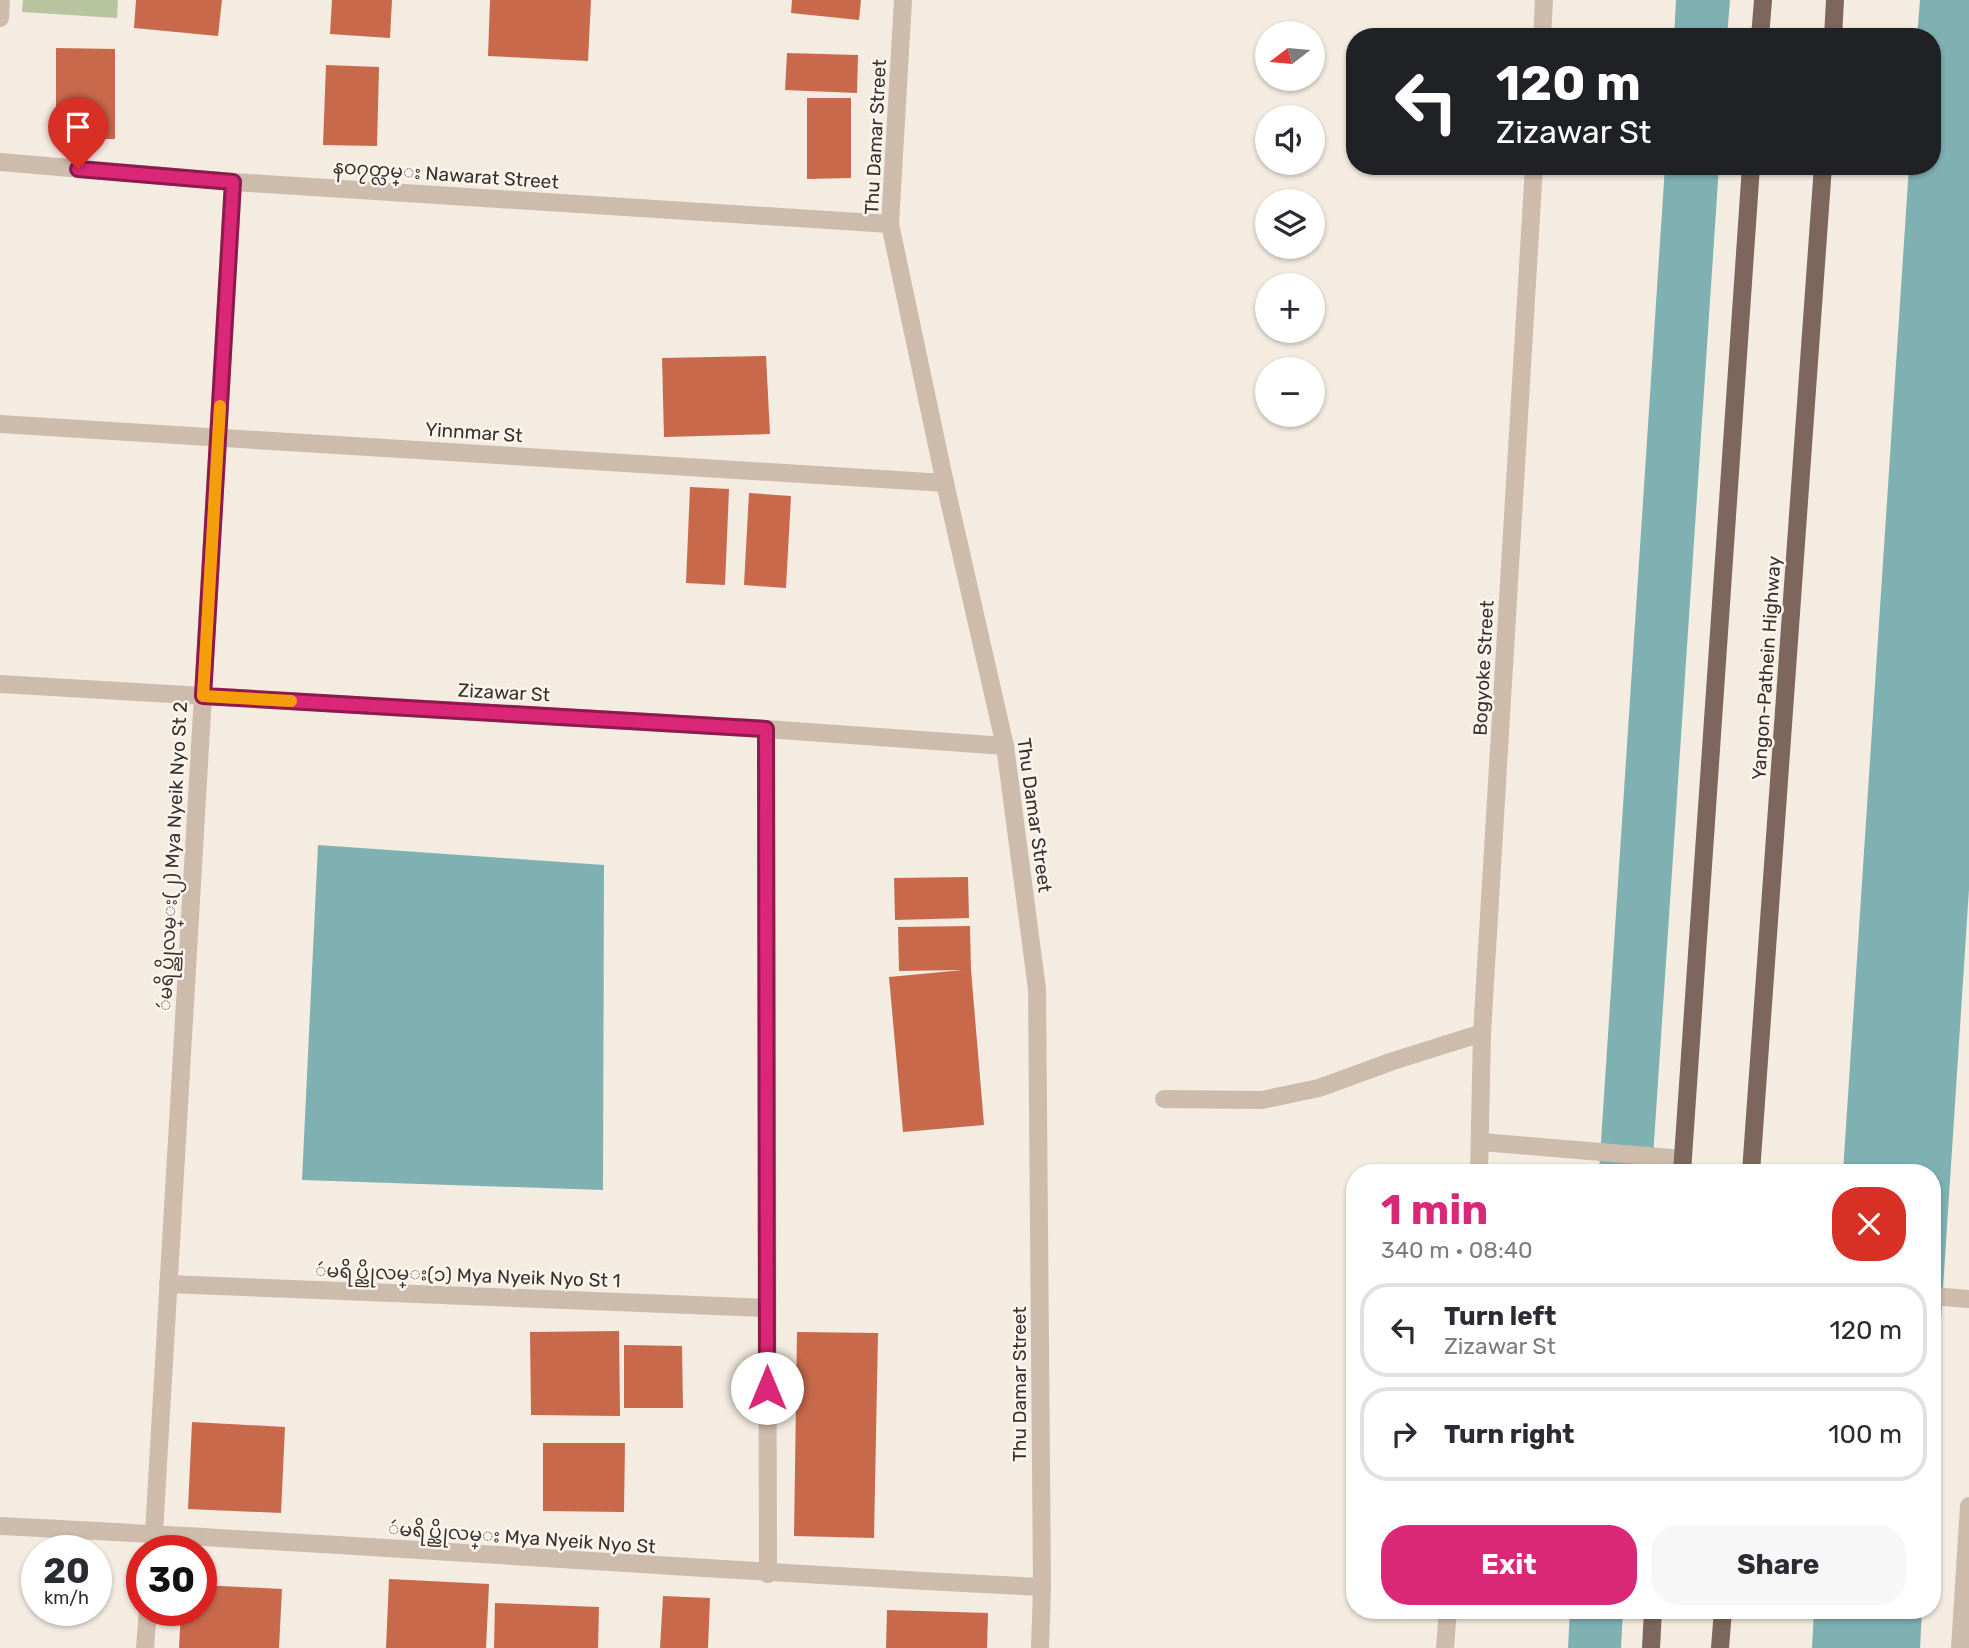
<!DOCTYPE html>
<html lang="en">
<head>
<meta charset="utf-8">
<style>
  :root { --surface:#fff; --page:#f7f7f7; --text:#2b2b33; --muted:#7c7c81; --line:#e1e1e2; --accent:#db2777 }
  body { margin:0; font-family:Rubik,"Noto Sans Myanmar",sans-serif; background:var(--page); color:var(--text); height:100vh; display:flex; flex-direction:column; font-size:26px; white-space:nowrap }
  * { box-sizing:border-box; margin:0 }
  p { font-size:23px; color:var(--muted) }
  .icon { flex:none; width:38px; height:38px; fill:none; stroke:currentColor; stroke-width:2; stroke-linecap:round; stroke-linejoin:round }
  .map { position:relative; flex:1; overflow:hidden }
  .side { position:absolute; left:1346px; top:1164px; width:595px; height:455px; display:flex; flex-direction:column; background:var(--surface); border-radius:28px; box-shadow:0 2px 5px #0004 }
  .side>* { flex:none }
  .guide { position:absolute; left:1346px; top:28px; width:595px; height:147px; border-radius:28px; box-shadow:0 2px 5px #0004; background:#202124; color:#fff; overflow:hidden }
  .needle { width:46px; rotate:254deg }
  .tools { position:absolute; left:1255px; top:21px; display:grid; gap:14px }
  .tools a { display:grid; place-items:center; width:70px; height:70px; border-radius:50%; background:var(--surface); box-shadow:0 2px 5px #0004; font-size:35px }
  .speed { position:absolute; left:21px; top:1535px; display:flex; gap:14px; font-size:35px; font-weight:700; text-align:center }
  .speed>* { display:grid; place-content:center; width:91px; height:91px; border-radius:50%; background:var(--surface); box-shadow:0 2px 5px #0004; line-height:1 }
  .speed small { font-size:18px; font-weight:400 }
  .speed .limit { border:10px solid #d22; background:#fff; color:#111 }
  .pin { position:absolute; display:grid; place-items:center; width:60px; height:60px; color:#fff; margin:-72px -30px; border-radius:50% 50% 50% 0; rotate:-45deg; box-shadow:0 0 7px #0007 }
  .pin .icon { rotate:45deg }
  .me { position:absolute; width:77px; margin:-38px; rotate:0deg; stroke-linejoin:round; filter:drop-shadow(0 0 5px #0008) }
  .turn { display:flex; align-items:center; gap:24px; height:147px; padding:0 35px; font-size:32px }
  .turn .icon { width:91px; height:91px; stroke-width:2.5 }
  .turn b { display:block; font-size:49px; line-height:60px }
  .round { display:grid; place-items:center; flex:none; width:74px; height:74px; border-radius:28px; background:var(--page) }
  .headline { display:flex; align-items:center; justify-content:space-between; height:119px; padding:0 35px }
  h1 { font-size:42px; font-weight:700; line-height:52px; color:var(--accent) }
  .cta { display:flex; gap:14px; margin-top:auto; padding:14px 35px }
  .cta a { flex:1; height:80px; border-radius:28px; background:var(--accent); color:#fff; font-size:28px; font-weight:700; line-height:80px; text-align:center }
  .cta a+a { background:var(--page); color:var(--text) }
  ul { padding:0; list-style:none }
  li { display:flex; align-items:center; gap:21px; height:94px; margin:0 14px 10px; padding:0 21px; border:4px solid var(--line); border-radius:28px }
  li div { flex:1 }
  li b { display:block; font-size:26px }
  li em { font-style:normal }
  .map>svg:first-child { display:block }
  .green { fill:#b8c4a0 }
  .water { fill:#7fb0b2 }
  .building { fill:#c8694b }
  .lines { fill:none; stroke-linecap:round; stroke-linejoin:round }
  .minor { stroke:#cdbbac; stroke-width:18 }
  .major { stroke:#7d675c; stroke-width:18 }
  .route-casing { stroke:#8e194d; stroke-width:18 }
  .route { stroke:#db2777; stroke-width:12 }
  .slow { stroke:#f59e0b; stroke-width:12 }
  .labels { text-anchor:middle; stroke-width:5; stroke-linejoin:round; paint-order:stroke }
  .street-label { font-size:19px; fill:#3b302b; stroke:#fbf5ee }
</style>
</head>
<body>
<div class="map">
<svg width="1969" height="1648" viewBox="0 0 1969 1648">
  <rect width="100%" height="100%" fill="#f4ebe1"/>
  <polygon class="green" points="23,0 118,0 117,18 22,12"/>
  <g class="water">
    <polygon points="1676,0 1730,0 1727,37 1674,37"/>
    <polygon points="1920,0 1969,0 1969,889 1932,1457 1932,1172 1843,1172 1909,166 1932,166 1932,37 1917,37"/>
    <polygon points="1665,166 1719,166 1652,1172 1599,1172"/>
    <polygon points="318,845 604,865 603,1190 302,1180"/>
    <polygon points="1570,1610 1623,1610 1621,1648 1568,1648"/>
    <polygon points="1814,1610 1922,1610 1920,1648 1812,1648"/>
  </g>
  <g class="building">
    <polygon points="136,0 222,0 218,36 134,28"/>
    <polygon points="332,0 392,0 390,38 330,34"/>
    <polygon points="490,0 591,0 588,61 488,56"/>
    <polygon points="792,0 861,0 859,20 791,13"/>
    <polygon points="56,48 115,49 115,139 56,139"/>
    <polygon points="787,53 858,55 857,93 785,90"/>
    <polygon points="326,65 379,67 377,146 323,145"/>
    <polygon points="807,98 851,98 851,178 807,179"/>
    <polygon points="766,356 770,434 664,437 662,358"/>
    <polygon points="690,487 729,489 725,585 686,583"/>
    <polygon points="749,493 791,496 786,588 744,585"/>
    <polygon points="968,877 969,918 895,920 894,878"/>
    <polygon points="970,926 971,970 984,1125 903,1132 889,977 963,970 899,971 898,927"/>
    <polygon points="619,1331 620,1416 531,1415 530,1332"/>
    <polygon points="797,1332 878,1333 874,1538 794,1536"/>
    <polygon points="624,1345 682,1346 683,1408 624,1408"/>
    <polygon points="192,1422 285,1427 281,1513 188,1509"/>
    <polygon points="543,1443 625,1443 624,1512 543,1511"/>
    <polygon points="389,1579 489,1584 486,1648 386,1648"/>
    <polygon points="201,1585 282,1589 279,1648 179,1648 181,1610 201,1610"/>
    <polygon points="663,1596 710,1598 708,1648 660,1648"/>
    <polygon points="495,1603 599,1607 598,1648 494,1648"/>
    <polygon points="887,1610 988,1613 987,1648 886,1648"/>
  </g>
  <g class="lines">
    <g class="minor">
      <polyline points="903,0 890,224 945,483 1005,746 1037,989 1042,1587 1040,1648"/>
      <polyline points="0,18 1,0"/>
      <polyline points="1542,37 1544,0"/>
      <polyline points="0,162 233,182 890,224"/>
      <polyline points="0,424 945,483"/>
      <polyline points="0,684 766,729 1005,746"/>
      <polyline points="766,729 768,1574"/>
      <polyline points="1164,1099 1262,1100 1319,1088 1393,1061 1482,1033"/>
      <polyline points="1482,1142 1683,1159"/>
      <polyline points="1479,1172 1482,1033 1534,166"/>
      <polyline points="168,1284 767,1308"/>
      <polyline points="1932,1296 1969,1299"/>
      <path d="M0,1526C348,1543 694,1570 1042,1587"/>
      <polyline points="153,1550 233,182"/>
      <polyline points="145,1648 148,1610"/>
      <polyline points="1445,1648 1448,1610"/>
      <polyline points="1960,1648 1969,1506"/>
    </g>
    <g class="major">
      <polyline points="1760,37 1763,0"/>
      <polyline points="1833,37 1835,0"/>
      <polyline points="1682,1172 1751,166"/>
      <polyline points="1751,1172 1823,166"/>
      <polyline points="1651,1648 1653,1610"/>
      <polyline points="1720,1648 1723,1610"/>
    </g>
  </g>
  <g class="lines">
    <defs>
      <polyline id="route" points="78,169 233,182 203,696 766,729 767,1388"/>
    </defs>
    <use href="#route" class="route-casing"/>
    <use href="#route" class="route"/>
    <polyline class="slow" points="220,406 203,696 291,701"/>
  </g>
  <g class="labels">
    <g class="street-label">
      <text transform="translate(875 137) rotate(-87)" y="7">Thu Damar Street</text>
      <text transform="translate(446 174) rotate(4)" y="7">နဝ၇တ္လမ္း Nawarat Street</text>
      <text transform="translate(474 432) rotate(4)" y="7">Yinnmar St</text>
      <text transform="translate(1483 668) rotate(-87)" y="7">Bogyoke Street</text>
      <text transform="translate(1766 668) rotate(-86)" y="7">Yangon-Pathein Highway</text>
      <text transform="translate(504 692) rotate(3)" y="7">Zizawar St</text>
      <text transform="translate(1035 815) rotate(82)" y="7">Thu Damar Street</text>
      <text transform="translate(172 856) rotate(-87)" y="7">ဴမရိပ္ညိုလမ္း(၂) Mya Nyeik Nyo St 2</text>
      <text transform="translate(468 1275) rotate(2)" y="7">ဴမရိပ္ညိုလမ္း(၁) Mya Nyeik Nyo St 1</text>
      <text transform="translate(1019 1384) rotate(-90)" y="7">Thu Damar Street</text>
      <text transform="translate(522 1537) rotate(4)" y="7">ဴမရိပ္ညိုလမ္း Mya Nyeik Nyo St</text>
    </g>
  </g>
</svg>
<div class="tools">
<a><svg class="needle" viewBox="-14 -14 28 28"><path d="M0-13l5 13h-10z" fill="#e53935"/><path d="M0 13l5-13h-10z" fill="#7c7c81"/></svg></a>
<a><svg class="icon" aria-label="sound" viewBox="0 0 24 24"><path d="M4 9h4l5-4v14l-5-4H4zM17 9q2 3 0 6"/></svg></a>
<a><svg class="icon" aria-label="layers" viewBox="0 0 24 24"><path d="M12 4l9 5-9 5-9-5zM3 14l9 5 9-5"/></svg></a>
<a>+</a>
<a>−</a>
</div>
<div class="speed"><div>20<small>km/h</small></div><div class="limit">30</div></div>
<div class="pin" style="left:78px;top:169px;background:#d93025"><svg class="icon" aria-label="arrive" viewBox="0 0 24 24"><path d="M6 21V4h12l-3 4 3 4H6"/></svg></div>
<svg class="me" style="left:767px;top:1388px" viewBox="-20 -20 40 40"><circle r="19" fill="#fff"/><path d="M0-13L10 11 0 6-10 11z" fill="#db2777"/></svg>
<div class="guide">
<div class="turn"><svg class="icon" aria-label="left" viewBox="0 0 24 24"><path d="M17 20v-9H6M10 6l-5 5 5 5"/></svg><div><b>120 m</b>Zizawar St</div></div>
</div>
<section class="side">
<div class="headline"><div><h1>1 min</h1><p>340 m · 08:40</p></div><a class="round" style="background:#d93025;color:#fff"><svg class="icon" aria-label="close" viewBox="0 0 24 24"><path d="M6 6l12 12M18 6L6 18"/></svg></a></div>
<ul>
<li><svg class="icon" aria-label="left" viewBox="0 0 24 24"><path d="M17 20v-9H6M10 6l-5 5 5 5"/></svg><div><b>Turn left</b><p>Zizawar St</p></div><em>120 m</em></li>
<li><svg class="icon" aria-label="right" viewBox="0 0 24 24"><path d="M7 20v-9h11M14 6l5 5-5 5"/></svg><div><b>Turn right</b></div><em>100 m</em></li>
</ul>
<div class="cta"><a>Exit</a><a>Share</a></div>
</section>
</div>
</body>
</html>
